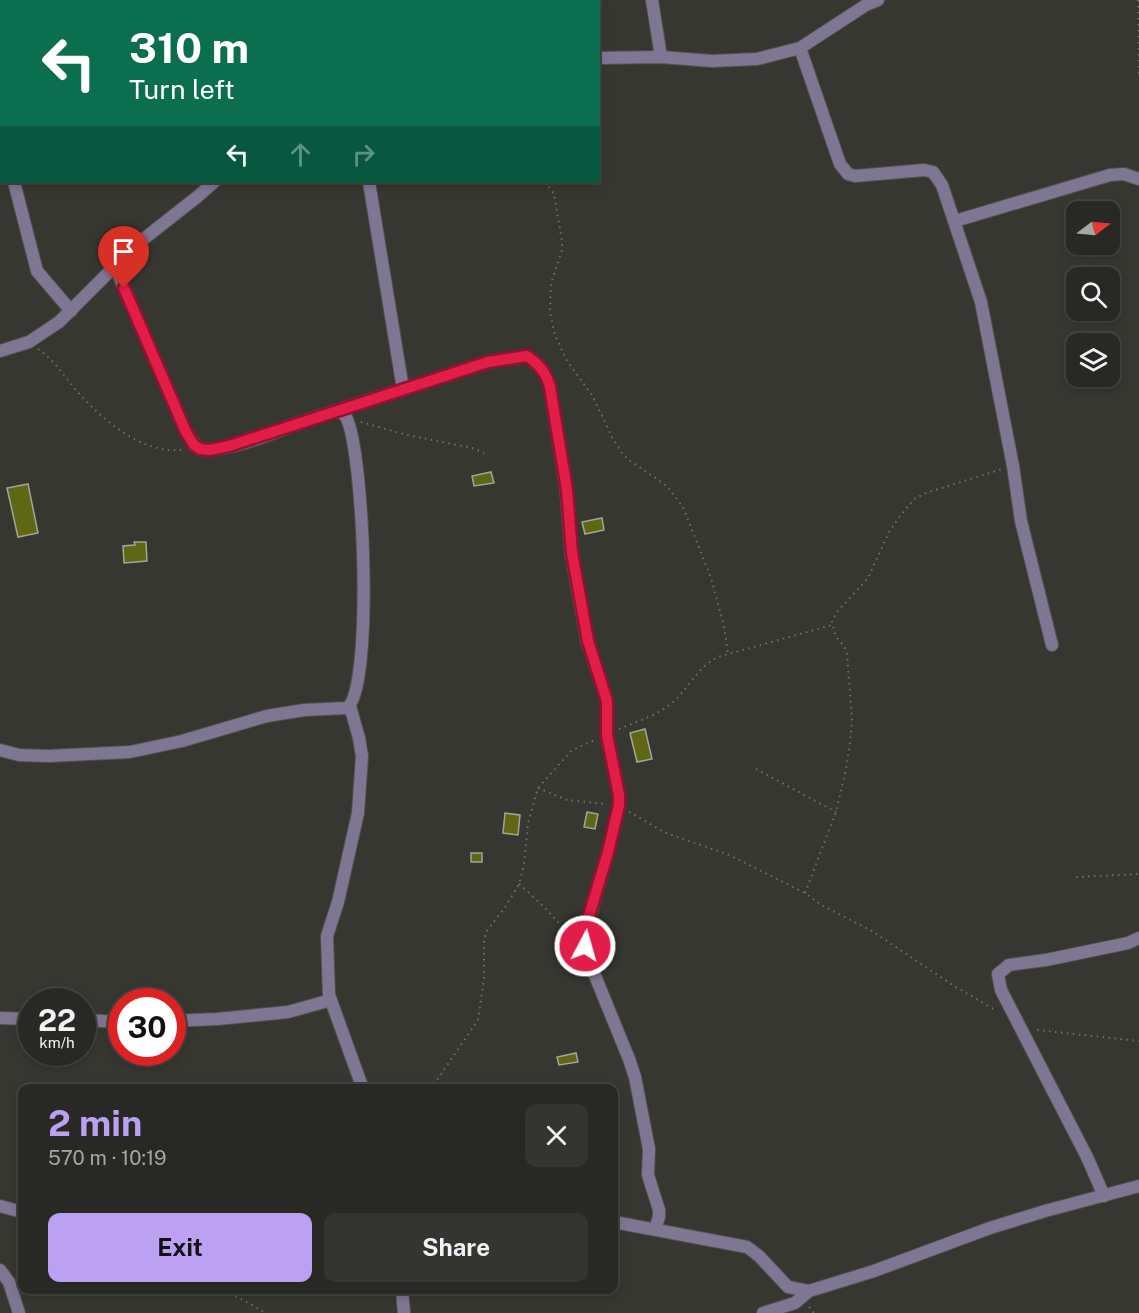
<!DOCTYPE html>
<html lang="en">
<head>
<meta charset="utf-8">
<style>
  :root { --surface:#282924; --page:#343531; --text:#f1f3f6; --muted:#a5a6a6; --line:#444541; --accent:#bca0f2 }
  body { margin:0; font-family:"Public Sans",sans-serif; background:var(--page); color:var(--text); height:100vh; display:flex; flex-direction:column; font-size:22px; white-space:nowrap }
  * { box-sizing:border-box; margin:0 }
  p { font-size:20px; color:var(--muted) }
  .icon { flex:none; width:33px; height:33px; fill:none; stroke:currentColor; stroke-width:2; stroke-linecap:round; stroke-linejoin:round }
  .map { position:relative; flex:1; overflow:hidden }
  .drawer { position:absolute; left:18px; top:1084px; width:600px; height:210px; display:flex; flex-direction:column; background:var(--surface); border-radius:12px; box-shadow:0 3px 9px #0003,0 0 0 2px var(--line) }
  .drawer>* { flex:none }
  .top-card { position:absolute; left:0px; top:0px; width:600px; height:183px; box-shadow:0 3px 9px #0003,0 0 0 2px var(--line); background:#0b6e4f; color:#fff; overflow:hidden }
  .needle { width:39px; rotate:74deg }
  .tools { position:absolute; left:1066px; top:201px; display:grid; gap:12px }
  .tools a { display:grid; place-items:center; width:54px; height:54px; border-radius:12px; background:var(--surface); box-shadow:0 3px 9px #0003,0 0 0 2px var(--line); font-size:30px }
  .speed { position:absolute; left:18px; top:988px; display:flex; gap:12px; font-size:30px; font-weight:700; text-align:center }
  .speed>* { display:grid; place-content:center; width:78px; height:78px; border-radius:50%; background:var(--surface); box-shadow:0 3px 9px #0003,0 0 0 2px var(--line); line-height:1 }
  .speed small { font-size:15px; font-weight:400 }
  .speed .limit { border:9px solid #d22; background:#fff; color:#111 }
  .pin { position:absolute; display:grid; place-items:center; width:51px; height:51px; color:#fff; margin:-62px -26px; border-radius:50% 50% 50% 0; rotate:-45deg; box-shadow:0 0 6px #0007 }
  .pin .icon { rotate:45deg }
  .me { position:absolute; width:66px; margin:-33px; rotate:6deg; stroke-linejoin:round; filter:drop-shadow(0 0 4px #0008) }
  .turn { display:flex; align-items:center; gap:21px; height:126px; padding:0 30px; font-size:27px }
  .turn .icon { width:78px; height:78px; stroke-width:2.5 }
  .turn b { display:block; font-size:42px; line-height:51px }
  .lanes { display:flex; align-items:center; height:57px; padding:0 30px; background:#0003; justify-content:center; gap:30px; direction:ltr }
  .lanes .off { opacity:.35 }
  .round { display:grid; place-items:center; flex:none; width:63px; height:63px; border-radius:12px; background:var(--page) }
  .summary { display:flex; align-items:center; justify-content:space-between; height:102px; padding:0 30px }
  h1 { font-size:36px; font-weight:700; line-height:45px; color:var(--accent) }
  .cta { display:flex; gap:12px; margin-top:auto; padding:12px 30px }
  .cta a { flex:1; height:69px; border-radius:12px; background:var(--accent); color:#111; font-size:24px; font-weight:700; line-height:69px; text-align:center }
  .cta a+a { background:var(--page); color:var(--text) }
  .map>svg:first-child { display:block }
  .building { fill:#606714; stroke:#a3a59c; stroke-width:1.5 }
  .lines { fill:none; stroke-linecap:round; stroke-linejoin:round }
  .minor-casing { stroke:#52534c; stroke-width:14 }
  .path { stroke:#70706a; stroke-width:2; stroke-dasharray:1.5 4.5; stroke-linecap:butt }
  .minor { stroke:#7f7694; stroke-width:12 }
  .route-casing { stroke:#92132f; stroke-width:15 }
  .route { stroke:#e11d48; stroke-width:10 }
</style>
</head>
<body>
<div class="map">
<svg width="1139" height="1313" viewBox="0 0 1139 1313">
  <rect width="100%" height="100%" fill="#363730"/>
  <g class="building">
    <polygon points="491,472 494,483 474,486 472,476"/>
    <polygon points="28,484 38,533 18,537 7,488"/>
    <polygon points="602,518 604,530 585,534 582,522"/>
    <polygon points="134,542 146,542 147,561 124,563 123,546 135,545"/>
    <polygon points="645,729 652,759 637,762 630,733"/>
    <polygon points="587,812 598,814 595,829 584,827"/>
    <polygon points="505,813 520,815 518,835 503,833"/>
    <rect x="471" y="853" width="11" height="9"/>
    <polygon points="576,1053 578,1062 559,1065 557,1057"/>
  </g>
  <g class="lines">
    <defs>
      <g id="minor">
        <polyline points="209,0 210,2"/>
        <polyline points="652,0 661,57"/>
        <polyline points="800,48 840,164 848,174 855,176 924,170 933,172 942,185 981,302 1013,466 1021,521 1052,645"/>
        <polyline points="598,58 661,57 712,61 757,59 800,48 866,5 878,0"/>
        <polyline points="0,107 2,115"/>
        <polyline points="14,182 37,271 71,311"/>
        <polyline points="369,182 403,389"/>
        <polyline points="955,221 1110,175 1124,174 1139,179"/>
        <polyline points="0,351 29,342 59,322 136,245 197,197 214,182"/>
        <path d="M335,411L488,362L527,356C540,365 546,373 550,387L566,490L571,553L587,641L607,701V735L619,795V805L608,852L586,931L585,946L589,961L629,1059L635,1077L649,1149L648,1175L659,1210V1217L655,1229"/>
        <polyline points="350,706 359,738 362,756 358,813 338,902 327,936 329,995 363,1089"/>
        <path d="M0,750L19,755L49,756L130,752L182,741L267,716L304,710L347,708C374,688 364,450 346,417C344,413 340,412 335,411C300,419 231,457 198,448L186,432L115,267"/>
        <polyline points="0,1018 32,1019"/>
        <polyline points="82,1020 122,1022"/>
        <polyline points="172,1021 217,1019 288,1012 331,1000"/>
        <polyline points="1104,1196 1087,1157 1001,990 998,974 1009,965 1046,960 1128,943 1139,938"/>
        <polyline points="0,1206 22,1212"/>
        <polyline points="614,1222 747,1247 759,1256 788,1287 809,1291 874,1271 990,1228 1045,1211 1139,1186"/>
        <polyline points="0,1270 9,1282 19,1313"/>
        <polyline points="402,1290 404,1313"/>
        <polyline points="763,1313 795,1303 809,1291"/>
      </g>
    </defs>
    <use href="#minor" class="minor-casing"/>
    <g class="path">
      <polyline points="1138,0 1139,77"/>
      <polyline points="545,182 554,194 562,241 562,250 551,284 550,313 555,335 567,361 592,395 612,437 622,453 629,460 667,486 683,507 711,578 724,626 728,654"/>
      <path d="M38,349C57,362 67,381 82,397C108,424 144,454 183,450"/>
      <polyline points="361,422 407,435 472,448 484,453"/>
      <path d="M619,729C638,721 659,715 674,701C690,686 698,667 718,657L832,625"/>
      <polyline points="756,769 836,812"/>
      <polyline points="538,788 567,800 607,804"/>
      <polyline points="629,812 666,833 727,854 805,893 823,906 872,931 954,986 997,1011"/>
      <polyline points="1076,877 1139,874"/>
      <polyline points="519,884 542,905 572,937"/>
      <polyline points="805,893 836,812 846,769 850,743 852,720 847,654 844,646 836,637 832,622 836,613 868,578 889,532 900,516 914,499 926,493 1002,469"/>
      <polyline points="1037,1030 1139,1041"/>
      <polyline points="422,1089 437,1080 478,1020 484,979 484,941 486,932 506,906 519,884 524,865 528,823 538,788 572,750 595,740"/>
      <polyline points="225,1290 266,1313"/>
      <polyline points="809,1307 814,1313"/>
    </g>
    <use href="#minor" class="minor"/>
  </g>
  <g class="lines">
    <defs>
      <path id="route" d="M124,288L186,432L194,445L200,449L209,450L229,446L488,362L527,356C540,365 546,373 550,387L567,490L572,553L588,641L607,701V735L619,795V805L608,852L589,916L585,946"/>
    </defs>
    <use href="#route" class="route-casing"/>
    <use href="#route" class="route"/>
  </g>
</svg>
<div class="tools">
<a><svg class="needle" viewBox="-14 -14 28 28"><path d="M0-13l5 13h-10z" fill="#e53935"/><path d="M0 13l5-13h-10z" fill="#a5a6a6"/></svg></a>
<a><svg class="icon" aria-label="search" viewBox="0 0 24 24"><circle cx="10" cy="10" r="6"/><path d="M15 15l6 6"/></svg></a>
<a><svg class="icon" aria-label="layers" viewBox="0 0 24 24"><path d="M12 4l9 5-9 5-9-5zM3 14l9 5 9-5"/></svg></a>
</div>
<div class="speed"><div>22<small>km/h</small></div><div class="limit">30</div></div>
<div class="pin" style="left:124px;top:288px;background:#d93025"><svg class="icon" aria-label="arrive" viewBox="0 0 24 24"><path d="M6 21V4h12l-3 4 3 4H6"/></svg></div>
<svg class="me" style="left:585px;top:946px" viewBox="-20 -20 40 40"><circle r="17" fill="#e11d48" stroke="#fff" stroke-width="3"/><path d="M0-11L8 9 0 5-8 9z" fill="#fff"/></svg>
<div class="top-card">
<div class="turn"><svg class="icon" aria-label="left" viewBox="0 0 24 24"><path d="M17 20v-9H6M10 6l-5 5 5 5"/></svg><div><b>310 m</b>Turn left</div></div>
<div class="lanes"><svg class="icon" aria-label="left" viewBox="0 0 24 24"><path d="M17 20v-9H6M10 6l-5 5 5 5"/></svg><svg class="icon off" aria-label="ahead" viewBox="0 0 24 24"><path d="M12 20V5M6 11l6-6 6 6"/></svg><svg class="icon off" aria-label="right" viewBox="0 0 24 24"><path d="M7 20v-9h11M14 6l5 5-5 5"/></svg></div>
</div>
<section class="drawer">
<div class="summary"><div><h1>2 min</h1><p>570 m · 10:19</p></div><a class="round"><svg class="icon" aria-label="close" viewBox="0 0 24 24"><path d="M6 6l12 12M18 6L6 18"/></svg></a></div>
<div class="cta"><a>Exit</a><a>Share</a></div>
</section>
</div>
</body>
</html>
